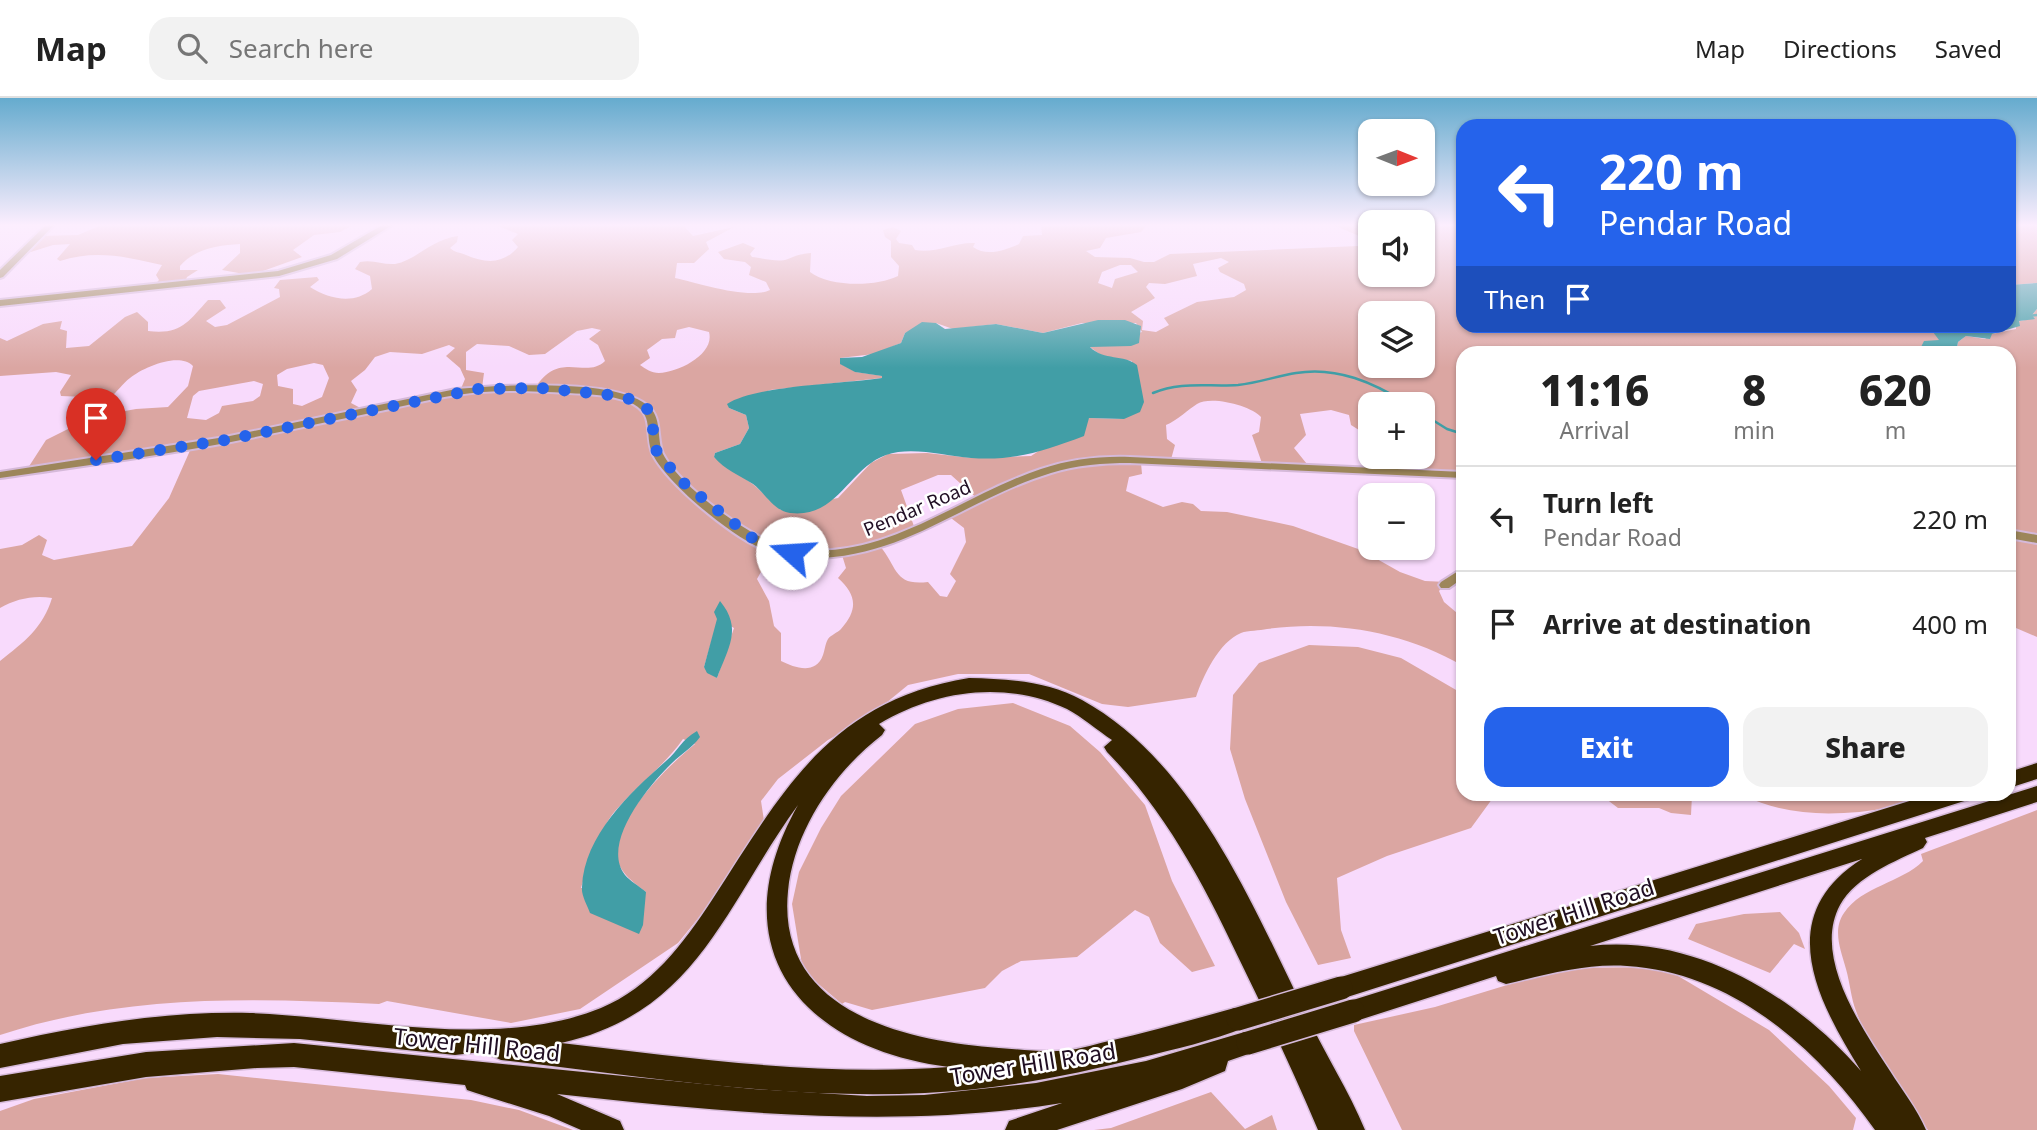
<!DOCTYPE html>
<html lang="en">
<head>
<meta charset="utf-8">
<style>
  :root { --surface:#fff; --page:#f2f2f2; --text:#222; --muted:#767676; --line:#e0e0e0; --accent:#2563eb }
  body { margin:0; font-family:"Noto Sans",sans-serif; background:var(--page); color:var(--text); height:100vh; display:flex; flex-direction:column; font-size:26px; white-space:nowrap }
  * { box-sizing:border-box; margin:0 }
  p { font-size:23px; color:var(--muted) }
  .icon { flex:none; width:38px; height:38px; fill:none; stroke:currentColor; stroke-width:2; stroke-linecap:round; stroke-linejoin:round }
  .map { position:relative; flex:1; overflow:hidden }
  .sheet { position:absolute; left:1456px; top:248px; width:560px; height:455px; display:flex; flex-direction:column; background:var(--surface); border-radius:21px; box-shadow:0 2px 5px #0004 }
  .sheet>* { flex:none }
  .banner { position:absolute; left:1456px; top:21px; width:560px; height:214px; border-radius:21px; box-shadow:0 2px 5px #0004; background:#2563eb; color:#fff; overflow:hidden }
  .needle { width:46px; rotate:91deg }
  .controls { position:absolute; left:1358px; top:21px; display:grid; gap:14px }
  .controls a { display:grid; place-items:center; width:77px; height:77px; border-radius:14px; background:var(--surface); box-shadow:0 2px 5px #0004; font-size:35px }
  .pin { position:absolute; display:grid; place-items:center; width:60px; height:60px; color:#fff; margin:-72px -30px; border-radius:50% 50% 50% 0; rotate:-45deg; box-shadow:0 0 7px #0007 }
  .pin .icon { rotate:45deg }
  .me { position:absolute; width:77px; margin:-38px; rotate:289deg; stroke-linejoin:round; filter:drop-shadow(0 0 5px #0008) }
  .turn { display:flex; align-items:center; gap:24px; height:147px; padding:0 28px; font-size:32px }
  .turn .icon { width:91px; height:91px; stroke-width:2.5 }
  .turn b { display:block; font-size:49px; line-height:60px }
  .then { display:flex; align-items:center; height:66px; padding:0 28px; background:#0003; gap:14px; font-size:26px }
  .eta { display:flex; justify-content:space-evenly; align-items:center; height:119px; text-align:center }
  .eta b { font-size:42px; font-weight:800; line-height:49px }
  .primary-button { display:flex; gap:14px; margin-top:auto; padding:14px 28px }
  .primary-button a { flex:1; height:80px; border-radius:21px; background:var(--accent); color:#fff; font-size:28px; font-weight:800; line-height:80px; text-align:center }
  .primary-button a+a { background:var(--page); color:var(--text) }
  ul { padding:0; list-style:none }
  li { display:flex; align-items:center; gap:21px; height:105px; padding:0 28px; border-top:2px solid var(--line) }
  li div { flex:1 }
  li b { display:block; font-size:26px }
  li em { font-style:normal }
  header { display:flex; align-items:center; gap:42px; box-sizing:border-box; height:98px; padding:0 35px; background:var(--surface); border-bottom:2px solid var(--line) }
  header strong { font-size:33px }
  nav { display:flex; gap:38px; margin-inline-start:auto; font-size:24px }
  .search { width:490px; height:63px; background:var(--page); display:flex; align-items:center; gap:18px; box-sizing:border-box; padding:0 24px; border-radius:21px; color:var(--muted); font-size:26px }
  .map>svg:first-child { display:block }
  .green { fill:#dba6a2; fill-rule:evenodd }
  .water { fill:#419ea6 }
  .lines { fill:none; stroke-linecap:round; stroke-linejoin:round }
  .stream { stroke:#419ea6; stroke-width:2.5 }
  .minor-casing { stroke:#d5b9d9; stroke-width:4 }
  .highway-casing { stroke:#d5b9d9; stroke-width:3 }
  .minor { fill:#9d865a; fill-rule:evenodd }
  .highway { fill:#362400; fill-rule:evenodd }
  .highway-bridge-casing { stroke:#d5b9d9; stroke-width:26; stroke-linecap:butt }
  .highway-bridge { stroke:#362400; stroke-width:23 }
  .route { stroke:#2563eb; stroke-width:12; stroke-dasharray:0 21.6 }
  .labels { text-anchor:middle; stroke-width:5; stroke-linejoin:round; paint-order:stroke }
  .street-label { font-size:19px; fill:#200e23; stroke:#fff }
  .near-street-label { font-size:23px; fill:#200e23; stroke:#fff }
</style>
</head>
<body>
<header>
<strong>Map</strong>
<div class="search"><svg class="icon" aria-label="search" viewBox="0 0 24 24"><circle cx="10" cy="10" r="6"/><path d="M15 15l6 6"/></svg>Search here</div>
<nav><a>Map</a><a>Directions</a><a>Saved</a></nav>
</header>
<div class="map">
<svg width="2037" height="1032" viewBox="0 0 2037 1032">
  <rect width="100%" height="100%" fill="#f8dafc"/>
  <g class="green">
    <path d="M104,126H336L351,128L340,134L314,137L293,152L302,159L263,173L244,176L222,172L240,155V146C219,147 194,151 180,168V172H198L187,179L184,187L152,190L159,182L156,177L162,167C128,159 95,151 60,163L57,161L70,146L53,147L18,158L39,138L78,137Z"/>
    <path d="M493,126H682L693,138L734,129L706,144L709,151L694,165H677L675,180C698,185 749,202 770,192L766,184L749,177L751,169L745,164L724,161L718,154L743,145L755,150L750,156L752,159C762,160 778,165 788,161C797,157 801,156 811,155L810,174C829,189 876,189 898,178L899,168L891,159V143L885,139L883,132L893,129L901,133L896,141L899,145L912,147L915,152C934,156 955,144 975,145L973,149C987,159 1005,152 1019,146L1023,138L1042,137L1041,126H1148L1141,134L1106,140L1100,150L1086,153L1095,159L1130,160L1144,164H1154L1170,156L1358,148L1364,140L1331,126H1370V177H1423V126H1463V228H1996L1982,233L1951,229L1940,242L1921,249L1925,255L1463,256V377L1383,373L1380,359H1423V306H1370V339L1351,327L1349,317L1331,312L1300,316L1306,337L1294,350L1311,371L1263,368L1252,337L1259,334L1261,319C1252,308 1211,297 1197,306C1189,311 1176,323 1166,327L1167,341L1175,347L1170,365H1141L1142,376L1129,379L1126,393L1163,409L1182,404L1193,406L1201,413L1227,414L1293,428L1361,452L1400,474L1425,483L1447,484L1439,493L1444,504L1463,520V568C1404,534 1335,522 1267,531C1260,533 1248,532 1241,535C1219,544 1203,578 1196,599L1128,609L1102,606L1029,576H958L908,587L869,619L828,642L778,681L761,703L765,729L736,774L678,845L580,911L511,925L387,903L379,906C250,900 124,896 0,937V563C24,544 43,530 52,500C33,497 16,501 0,510V451L22,447L39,437L47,442L42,457L54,462L132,448L169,400L192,348L26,373L46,342L92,319L136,311L168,309L188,288L193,268C179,254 144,269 130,280C123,285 117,294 110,300L61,298L60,294L71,277L56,274L0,278V240L7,243L43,226L62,223L60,231L67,233L66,250L89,248L125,219L137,214L148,224V233C181,237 188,224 208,202H220L226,210L206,223L215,229L227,227L280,199L279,191L274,190L280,182L317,179L319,182L310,189C329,201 354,207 372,191L370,178L355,171L360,164C373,161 383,167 395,166C417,162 430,142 458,138L457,144L450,150C455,155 459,154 466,157C485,165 503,167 518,149L512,142L518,136ZM1221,160L1229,164L1218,170L1220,174L1244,186L1246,192L1234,199L1197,204L1164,220L1169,227L1156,234L1142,232L1143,223L1131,214L1155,200L1146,189L1149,185L1165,186L1197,178L1193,166ZM1120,167H1131L1138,174L1115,181L1112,190L1098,185L1102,174ZM1370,215H1423V268H1370ZM936,225L953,231L996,226L1043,235L1082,225H1136L1142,234L1090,249L1102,258L1132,263L1124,321L1089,320L1031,358L972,360L927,355L888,356L871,365L838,400L781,412L754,387L714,359L715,355L740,346L749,330L746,317L729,310L770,292L882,280L883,278L856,274L841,266L840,260L874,256L901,245L905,235ZM689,229L709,234C715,256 679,274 659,275C651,275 646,271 640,267L650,260L647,252L662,241L675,240L677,232ZM592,230L601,232L589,241L598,247L605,263C585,282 560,251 535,290H482L484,275L466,272V254L477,246L509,248L529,257L545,256L577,233ZM449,247L455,250L446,258L460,270L465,281L460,293L366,313L351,305L357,292L351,283L365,272L375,259L390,254L422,256ZM314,265L323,267L329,280L322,299L302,308L293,306V291L278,288L277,277L287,271ZM254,283L263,286L260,298L253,303L222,308L219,315L206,322L187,320L193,298L199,293ZM938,377H951L980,403L947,417L964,430L966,444L950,476L956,483L947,499L940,498L928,484C894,488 898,470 880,448L915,431L901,392ZM784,454L842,457L846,470L838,480C856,496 859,511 841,531C837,535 831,537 828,541C825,546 825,552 823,557C816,577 795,570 781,563V535L774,528L769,503L757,481L762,472L776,467ZM718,521L734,530L717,580L704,569ZM683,641L695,646C668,668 616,718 617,756C617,773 633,784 646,794L581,790C588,768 601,728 616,712C638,687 664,668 683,641Z"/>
    <polygon points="2009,126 2037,126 2037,185 2009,187"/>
    <polygon points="2037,211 2037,539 2009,527 2009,256 1942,256 1956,255 1958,244 1966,238 1985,241 1992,236 2016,231 2016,224 2034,220 2032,217"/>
    <polygon points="1309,547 1358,549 1401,560 1463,596 1463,696 1495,697 1471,730 1387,758 1337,780 1341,832 1351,860 1318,867 1286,804 1245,701 1230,651 1233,597 1259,565"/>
    <polygon points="1013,605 1070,628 1100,654 1145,707 1172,783 1215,868 1192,874 1160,845 1149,819 1135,812 1077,859 1021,863 1002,873 985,890 872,912 845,904 842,906 803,873 792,806 799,774 821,730 841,698 915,626 958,611"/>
    <polygon points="1601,697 1692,697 1691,717 1671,715 1659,710 1618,710"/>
    <path d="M1743,697H1950C1883,713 1806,729 1743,697Z"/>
    <path d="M2037,712V1032H1928C1901,996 1872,956 1856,913C1851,900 1850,885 1846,871C1841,853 1832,832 1844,815C1862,788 1901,785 1923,763L1921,756Z"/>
    <polygon points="1780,814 1799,835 1805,851 1794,846 1770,875 1688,841 1696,826 1744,816"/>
    <polygon points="1663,869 1769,932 1829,988 1856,1020 1853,1032 1402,1032 1354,933 1354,927 1435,909 1563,870"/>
    <polygon points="218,976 471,1002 519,1012 573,1032 0,1032 0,1013 34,1001 145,980"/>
    <polygon points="1211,994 1245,1031 1272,1017 1277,1032 1094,1032 1111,1030"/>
  </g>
  <g class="water">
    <polygon points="2037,185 2037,211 2032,217 2035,221 2019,223 2020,228 1992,236 1990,241 1966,238 1958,244 1956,255 1925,255 1921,249 1924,243 1939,242 1933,234 1938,230 1982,233 2009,228 2009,187"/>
    <path d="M1098,222H1125L1141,228L1139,245L1131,248L1090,249C1104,263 1124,256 1137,267L1144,304L1140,314L1124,321L1089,320L1084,338C1044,353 1015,363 971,360C944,358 912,348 886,357C849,370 837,421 790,415C774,413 765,395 753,386C740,378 724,371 714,359L715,355L740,346L749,330L746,317L729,310L727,306C757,287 843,286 882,280V278L855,274L840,266V260L862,259L901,245L905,235L922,224L936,225L945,231L996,226L1043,235Z"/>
    <path d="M720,503C743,531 728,550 717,580L707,575L704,569L717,521L714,514Z"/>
    <path d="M697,633L700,639C692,650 681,656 672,665C650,686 600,745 625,777C630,783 639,788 646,794L643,827L639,836L590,815C587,807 581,797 582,789C584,737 631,694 666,663C679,652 681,642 697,633Z"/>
  </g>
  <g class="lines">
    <g class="stream">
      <polyline points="2028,218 2037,217"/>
      <path d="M1153,295C1181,283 1208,289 1238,287C1258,285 1277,278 1296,275C1337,268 1374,285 1408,306"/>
      <polyline points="1423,316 1447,331 1463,336"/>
    </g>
    <defs>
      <g id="minor">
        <polygon points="47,126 55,126 3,179 0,180 0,172"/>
        <polygon points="384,126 394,126 337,161 279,178 0,208 0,202 278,173 331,157"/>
        <path d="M497,288C534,287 618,284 647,307C663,319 656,340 663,356C679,388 757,446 793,451C885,464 959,398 1041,371C1071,361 1100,358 1130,359L1463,374V380L1130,365C1103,365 1077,367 1051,375C962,402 901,464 802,460C787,459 773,455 760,450C728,435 669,387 653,357C643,336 657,316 629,304C611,297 588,296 568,295C532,293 493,291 457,297C435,300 412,306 390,311C336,322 281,334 226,345C152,359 75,369 0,380V374L225,339L456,291Z"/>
        <polygon points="2009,432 2037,437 2037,445 2009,440"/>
        <polygon points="1463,470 1463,480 1449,490 1441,490 1439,487 1441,484"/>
      </g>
      <g id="highway">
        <path d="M969,580C1008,581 1047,583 1082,602C1195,664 1253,809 1307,918C1325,956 1349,993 1365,1032H1318C1295,978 1270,924 1244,871C1207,793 1169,717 1107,654L1104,649L1112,642C1097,632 1082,619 1067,611C1005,582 936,592 879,626L885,632L882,637C834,674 794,732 788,793C776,914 905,943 999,950C1018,951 1038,954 1057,953C1074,953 1092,947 1109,943C1153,933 1195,921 1238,909L1246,913L1250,921L1246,929C1212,943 1175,951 1139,960C1069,978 997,992 925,995C783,1002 641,978 501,962L492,958L490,953L455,957L300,941L217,939L123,946L0,970V946C82,927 166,913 250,915C361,919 495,953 601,910C651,889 683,846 712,802C783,693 829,603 969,580ZM798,707C718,849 800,950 949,969C820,979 690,960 561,945C697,915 725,807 798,707Z"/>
        <polygon points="2037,665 2037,681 2009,690 2009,674"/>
        <path d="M2037,688V704L1925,740L1927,744L1923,750C1896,763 1856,778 1840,807C1812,859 1862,930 1890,973C1902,992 1917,1011 1926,1032H1875C1817,950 1732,874 1627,868C1586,865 1545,877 1506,886L1498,883L1496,878L1353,924L1345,921L1341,913L1345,905L1353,902ZM1862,761C1772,818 1817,902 1861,973C1796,898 1694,836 1590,848Z"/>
        <polygon points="1932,696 1971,696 1968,702 1961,704 1341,901 1333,898 1329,890 1333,882 1341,879"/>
        <path d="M1248,933L1257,937L1260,945L1257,953L1228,963L1225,973L1182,991L1057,1032H1005L1009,1023L1062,1005C895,1032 725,1014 557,996L620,1023L624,1032H581L549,1018L476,995L467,992L465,987L294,969L257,970L146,979L0,1004V978L146,954L294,945L753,991L867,998L924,997L1036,985L1146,963Z"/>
      </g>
    </defs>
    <use href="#minor" class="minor-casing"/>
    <use href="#highway" class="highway-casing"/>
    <use href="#minor" class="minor"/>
    <use href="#highway" class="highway"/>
    <defs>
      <g id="highway-bridge">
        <polyline points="1238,921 1341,890"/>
        <polyline points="1248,945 1353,913"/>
      </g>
    </defs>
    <use href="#highway-bridge" class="highway-bridge-casing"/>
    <use href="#highway-bridge" class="highway-bridge"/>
  </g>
  <linearGradient id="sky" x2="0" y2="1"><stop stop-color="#65abce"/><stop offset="0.47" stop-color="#fceefe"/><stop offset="1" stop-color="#fceefe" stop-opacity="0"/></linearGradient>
  <rect width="2037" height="270" fill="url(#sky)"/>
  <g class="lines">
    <polyline class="route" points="96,362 225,342 478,291 541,290 610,297 630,301 646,309 651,318 656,352 680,382 756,443 792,455"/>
  </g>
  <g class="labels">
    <g class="street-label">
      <text transform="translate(917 410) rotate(-23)" y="7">Pendar Road</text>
    </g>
    <g class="near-street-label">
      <text transform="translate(1574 814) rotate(-18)" y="8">Tower Hill Road</text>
      <text transform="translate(477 947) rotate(6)" y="8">Tower Hill Road</text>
      <text transform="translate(1033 966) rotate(-9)" y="8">Tower Hill Road</text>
    </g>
  </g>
</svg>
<div class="controls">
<a><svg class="needle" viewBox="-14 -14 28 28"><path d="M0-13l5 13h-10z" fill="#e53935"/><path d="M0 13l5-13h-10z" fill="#767676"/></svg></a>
<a><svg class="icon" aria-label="sound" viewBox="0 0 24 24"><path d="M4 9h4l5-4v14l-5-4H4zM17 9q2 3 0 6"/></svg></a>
<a><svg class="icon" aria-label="layers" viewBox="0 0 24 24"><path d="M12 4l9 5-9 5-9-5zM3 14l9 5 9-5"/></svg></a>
<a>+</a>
<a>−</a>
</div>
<div class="pin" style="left:96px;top:362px;background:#d93025"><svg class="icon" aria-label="arrive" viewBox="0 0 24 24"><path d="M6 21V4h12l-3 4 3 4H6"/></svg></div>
<svg class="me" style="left:792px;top:455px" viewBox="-20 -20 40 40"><circle r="19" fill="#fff"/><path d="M0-13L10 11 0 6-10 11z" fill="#2563eb"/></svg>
<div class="banner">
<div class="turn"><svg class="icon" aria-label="left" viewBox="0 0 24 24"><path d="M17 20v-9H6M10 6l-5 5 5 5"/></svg><div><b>220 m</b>Pendar Road</div></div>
<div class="then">Then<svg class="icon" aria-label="arrive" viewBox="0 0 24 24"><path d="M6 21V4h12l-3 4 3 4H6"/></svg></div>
</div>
<section class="sheet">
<div class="eta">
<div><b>11:16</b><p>Arrival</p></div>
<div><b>8</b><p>min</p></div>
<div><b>620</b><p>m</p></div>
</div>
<ul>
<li><svg class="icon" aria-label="left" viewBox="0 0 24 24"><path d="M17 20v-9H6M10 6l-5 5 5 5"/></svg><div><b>Turn left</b><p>Pendar Road</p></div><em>220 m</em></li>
<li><svg class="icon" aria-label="arrive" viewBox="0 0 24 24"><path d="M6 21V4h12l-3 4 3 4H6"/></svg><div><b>Arrive at destination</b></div><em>400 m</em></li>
</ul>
<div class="primary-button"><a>Exit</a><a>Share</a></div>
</section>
</div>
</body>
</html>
